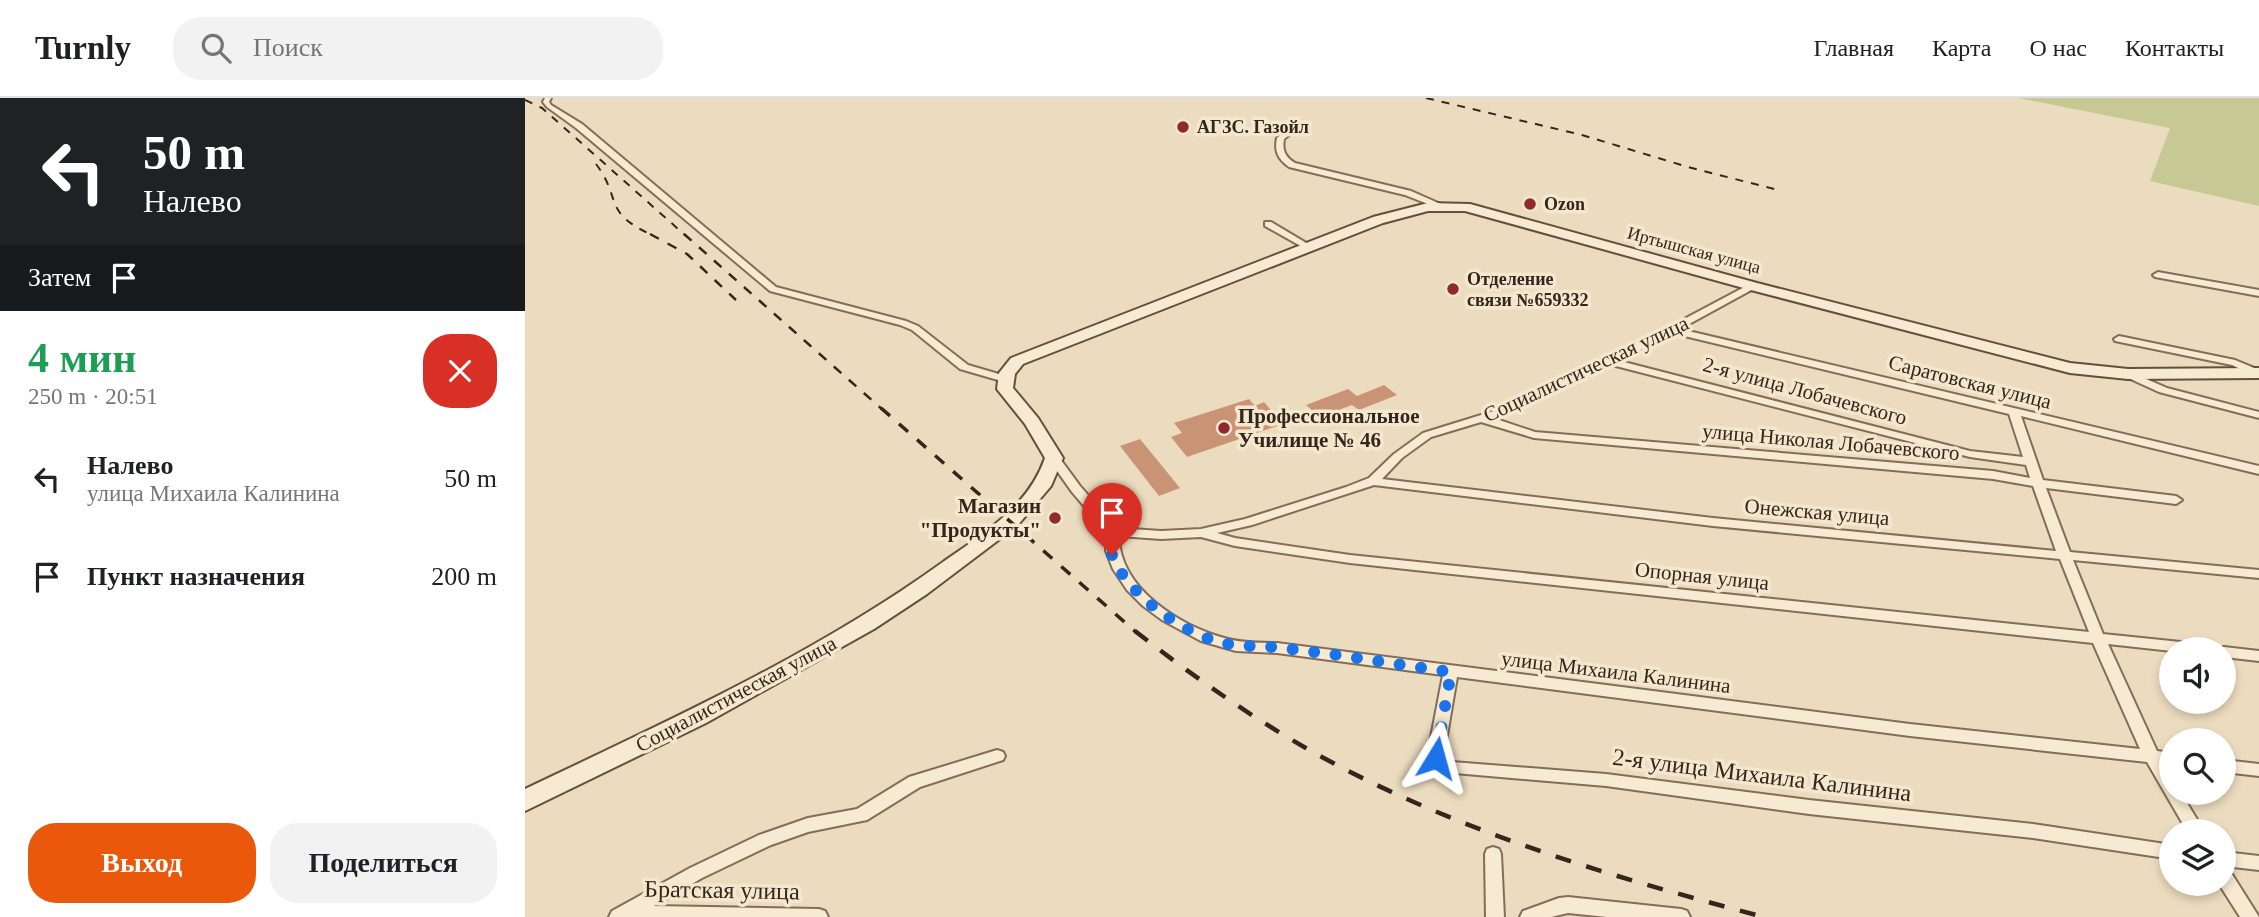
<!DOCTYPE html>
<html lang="ru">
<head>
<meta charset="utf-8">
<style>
  :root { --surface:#fff; --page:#f2f2f2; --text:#202124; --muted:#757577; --line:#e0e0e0; --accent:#ea580c }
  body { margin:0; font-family:"Times New Roman",serif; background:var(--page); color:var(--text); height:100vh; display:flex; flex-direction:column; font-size:26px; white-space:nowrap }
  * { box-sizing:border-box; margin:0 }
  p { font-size:23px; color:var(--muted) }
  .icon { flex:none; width:38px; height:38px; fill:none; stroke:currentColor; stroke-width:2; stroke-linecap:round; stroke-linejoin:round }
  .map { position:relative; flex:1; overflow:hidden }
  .details { display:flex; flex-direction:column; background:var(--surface); width:525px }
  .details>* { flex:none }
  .guide { background:#202124; color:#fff; overflow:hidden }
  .buttons { position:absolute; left:1634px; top:539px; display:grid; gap:14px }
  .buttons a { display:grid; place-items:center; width:77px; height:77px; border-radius:50%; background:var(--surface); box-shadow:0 4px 10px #0003; font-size:35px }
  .pin { position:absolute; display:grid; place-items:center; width:60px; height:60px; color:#fff; margin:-72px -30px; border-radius:50% 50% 50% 0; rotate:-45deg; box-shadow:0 0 7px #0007 }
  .pin .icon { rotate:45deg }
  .me { position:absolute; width:77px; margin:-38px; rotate:8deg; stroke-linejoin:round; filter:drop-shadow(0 0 5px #0008) }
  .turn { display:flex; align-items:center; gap:24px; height:147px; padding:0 28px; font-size:32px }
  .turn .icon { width:91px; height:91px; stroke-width:2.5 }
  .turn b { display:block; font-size:49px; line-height:60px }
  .then { display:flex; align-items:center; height:66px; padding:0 28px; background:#0003; gap:14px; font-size:26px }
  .round { display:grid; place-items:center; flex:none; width:74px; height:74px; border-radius:28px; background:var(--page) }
  .headline { display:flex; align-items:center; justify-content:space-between; height:119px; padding:0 28px }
  h1 { font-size:42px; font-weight:700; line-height:52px; color:#1e9e55 }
  .cta { display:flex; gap:14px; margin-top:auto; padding:14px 28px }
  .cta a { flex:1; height:80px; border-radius:28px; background:var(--accent); color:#fff; font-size:28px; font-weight:700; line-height:80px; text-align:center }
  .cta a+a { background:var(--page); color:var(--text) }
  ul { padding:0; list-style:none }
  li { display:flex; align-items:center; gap:21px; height:98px; padding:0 28px }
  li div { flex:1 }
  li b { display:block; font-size:26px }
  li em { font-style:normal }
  header { display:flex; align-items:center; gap:42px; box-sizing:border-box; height:98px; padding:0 35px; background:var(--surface); border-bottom:2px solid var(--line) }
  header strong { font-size:33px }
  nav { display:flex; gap:38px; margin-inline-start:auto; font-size:24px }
  .search { width:490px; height:63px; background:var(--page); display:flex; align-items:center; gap:18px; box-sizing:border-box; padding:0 24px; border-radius:28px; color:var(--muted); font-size:26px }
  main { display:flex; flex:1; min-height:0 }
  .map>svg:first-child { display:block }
  .green { fill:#c6c994 }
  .building { fill:#c99476 }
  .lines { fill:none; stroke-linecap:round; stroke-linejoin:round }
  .minor-casing { stroke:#846d58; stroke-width:4 }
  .secondary-casing { stroke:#654e3b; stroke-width:4 }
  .minor { fill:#f7ead2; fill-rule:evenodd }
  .secondary { fill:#f7ead2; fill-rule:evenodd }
  .rail-far3 { stroke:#34261c; stroke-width:2; stroke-dasharray:8 8; stroke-linecap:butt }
  .rail-far2 { stroke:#34261c; stroke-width:2.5; stroke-dasharray:10 10; stroke-linecap:butt }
  .rail-far1 { stroke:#34261c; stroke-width:3.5; stroke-dasharray:12 12; stroke-linecap:butt }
  .rail { stroke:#34261c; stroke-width:4.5; stroke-dasharray:16 16; stroke-linecap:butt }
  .route { stroke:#1a73e8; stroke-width:12; stroke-dasharray:0 21.6 }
  .poi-dot { fill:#902a31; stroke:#f4e7ce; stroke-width:2.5 }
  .labels { text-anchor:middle; stroke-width:7; stroke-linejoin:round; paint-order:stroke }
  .far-poi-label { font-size:18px; font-weight:bold; fill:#34261c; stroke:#f4e7ce; text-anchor:start }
  .far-street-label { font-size:18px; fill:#34261c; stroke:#f4e7ce }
  .street-label { font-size:21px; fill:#34261c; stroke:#f4e7ce }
  .poi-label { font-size:21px; font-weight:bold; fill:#34261c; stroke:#f4e7ce; text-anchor:start }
  .near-street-label { font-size:24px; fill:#34261c; stroke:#f4e7ce }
</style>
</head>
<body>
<header>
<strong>Turnly</strong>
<div class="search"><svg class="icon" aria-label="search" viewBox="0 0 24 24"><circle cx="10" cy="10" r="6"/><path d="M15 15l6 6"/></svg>Поиск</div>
<nav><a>Главная</a><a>Карта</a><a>О нас</a><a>Контакты</a></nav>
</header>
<main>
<section class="details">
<div class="guide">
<div class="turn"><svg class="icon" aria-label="left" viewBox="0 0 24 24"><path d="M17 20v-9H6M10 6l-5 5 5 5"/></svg><div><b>50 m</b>Налево</div></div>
<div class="then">Затем<svg class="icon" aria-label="arrive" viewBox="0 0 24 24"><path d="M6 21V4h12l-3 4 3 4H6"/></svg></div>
</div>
<div class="headline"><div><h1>4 мин</h1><p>250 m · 20:51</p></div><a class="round" style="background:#d93025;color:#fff"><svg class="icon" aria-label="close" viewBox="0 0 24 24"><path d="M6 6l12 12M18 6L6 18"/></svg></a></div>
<ul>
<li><svg class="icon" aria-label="left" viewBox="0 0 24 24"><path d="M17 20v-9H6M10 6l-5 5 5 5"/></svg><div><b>Налево</b><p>улица Михаила Калинина</p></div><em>50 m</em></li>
<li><svg class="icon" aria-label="arrive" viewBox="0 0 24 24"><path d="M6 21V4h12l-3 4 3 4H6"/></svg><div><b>Пункт назначения</b></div><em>200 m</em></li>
</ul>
<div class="cta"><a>Выход</a><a>Поделиться</a></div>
</section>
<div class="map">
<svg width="1734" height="819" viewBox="0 0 1734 819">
  <rect width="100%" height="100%" fill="#ecdcbf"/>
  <polygon class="green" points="1493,0 1734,0 1734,108 1625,83 1645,30"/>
  <g class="building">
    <polygon points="859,287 872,297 834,312 827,307 795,319 781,307 823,291 832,298"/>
    <polygon points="724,301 730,308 739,304 758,326 662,359 646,339 657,335 649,325"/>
    <polygon points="615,341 655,390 634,398 595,348"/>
  </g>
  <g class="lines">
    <defs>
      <g id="minor">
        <polygon points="20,0 26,0 24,4 26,7 57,26 251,189 381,223 393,228 443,267 484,279 485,281 480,284 435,271 387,232 375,227 245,193 51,30 22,9 18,4"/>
        <path d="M760,33L767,35L759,41C757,52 760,59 770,65L886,93L920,108L913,110L880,97L764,69C753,61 749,53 752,40Z"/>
        <polygon points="740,124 746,124 788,149 781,151 740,128"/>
        <polygon points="1633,174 1734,192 1734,198 1630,179 1628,177"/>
        <path d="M1227,185L1232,188L1230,190L1155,231L1734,368V376L1496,318L1518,382L1651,398L1657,402L1651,406L1521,390L1545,454L1734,472V480L1548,462L1578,536L1675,546L1680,547L1682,551H1647V553L1583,546L1632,653L1647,655V667L1639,666L1647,680V695H1656L1679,733H1662L1622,664L1385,638L932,579L919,655L921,660L927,664L1081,676L1284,702L1508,726L1647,747V761L1508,740L1284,716L1081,688L918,674L909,668L903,655L918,577L752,555L711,553L676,543L637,522L618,508L602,492L588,471L581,453L582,435L547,394L523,360L525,358H533L555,388L592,430L636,433L676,431L720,421L821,389L844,380L869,356L898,335L969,313L1082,262ZM1147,235L1484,316L1498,359L1445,353L1095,263ZM1087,267L1445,359L1501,367L1505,380L1468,373L1010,334L968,320ZM956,324L1009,340L1468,381L1508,388L1531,453L1188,420L857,381L877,360L906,339ZM849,387L1188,428L1535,461L1564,534L825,457L710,440L692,435L727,427ZM594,438L636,441L676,439L710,448L825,465L1568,545L1615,651L1385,626L752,545C736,545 719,545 703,541C656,529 594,491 594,438Z"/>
        <polygon points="1594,238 1710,262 1734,272 1734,277 1727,277 1707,267 1590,243 1589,241"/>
        <polygon points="1603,273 1642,290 1734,314 1734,320 1634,294 1599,278 1598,276"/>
        <polygon points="1699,549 1734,553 1734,563 1699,559 1699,551 1693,551"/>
        <polygon points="472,652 478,654 480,658 478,662 395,689 342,722 283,734 246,747 177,780 129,808 294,811 300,813 303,819 84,819 87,813 165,770 234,737 283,720 332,711 384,679"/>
        <polygon points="1699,662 1734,666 1734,678 1699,674"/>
        <polygon points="968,749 974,751 976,756 979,819 961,819 960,756 962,751"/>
        <polygon points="1699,754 1734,758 1734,772 1699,768"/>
        <polygon points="1699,771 1705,773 1734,819 1715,819 1694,786 1699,786"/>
        <polygon points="1043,799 1156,811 1162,813 1165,819 1082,819 1043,815 1026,819 995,819 998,813 1034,800"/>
      </g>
      <path id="secondary" d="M903,105L945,106L1232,185L1545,265L1603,271L1734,270V280L1603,281L1545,275L1222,191L940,113H903L858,125L498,266L490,276L488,290L513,320L538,360L526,388L492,428L402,496L349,531L181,625L0,713V691C143,623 289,557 418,464C458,436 504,408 520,360L500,326L472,291L474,275L486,260L848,119Z"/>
    </defs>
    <use href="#minor" class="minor-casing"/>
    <use href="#secondary" class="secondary-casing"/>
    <use href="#minor" class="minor"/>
    <use href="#secondary" class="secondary"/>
    <g class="rail-far3">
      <polyline points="901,0 1057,37 1163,69 1253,92"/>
      <polyline points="0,2 17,10 161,138"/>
      <path d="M71,66C98,102 76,114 129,138"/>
    </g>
    <g class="rail-far2">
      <polyline points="125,136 162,156 211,202"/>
      <polyline points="159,136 358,312"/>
    </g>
    <polyline class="rail-far1" points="356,310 612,535"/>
    <path class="rail" d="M610,533C669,579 730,622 795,658C934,734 1087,779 1239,819"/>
  </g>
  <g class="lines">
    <path class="route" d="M587,457C602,495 649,528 687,542C710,550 732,547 756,550C812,556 869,566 926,574L911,660"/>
  </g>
  <g class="poi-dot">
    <circle cx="658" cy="29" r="7"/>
    <circle cx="1005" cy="106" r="7"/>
    <circle cx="928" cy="191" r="7"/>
    <circle cx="699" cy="330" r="7"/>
    <circle cx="530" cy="420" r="7"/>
  </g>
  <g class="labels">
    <g class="far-poi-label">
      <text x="672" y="35">АГЗС. Газойл</text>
      <text x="1019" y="112">Ozon</text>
      <text x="942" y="187">Отделение<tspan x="942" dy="21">связи №659332</tspan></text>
    </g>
    <g class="far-street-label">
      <text transform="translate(1169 152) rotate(15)" y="6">Иртышская улица</text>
    </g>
    <g class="street-label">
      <text transform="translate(1061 271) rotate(-25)" y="7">Социалистическая улица</text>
      <text transform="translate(1445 284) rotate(14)" y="7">Саратовская улица</text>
      <text transform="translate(1280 293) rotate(15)" y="7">2-я улица Лобачевского</text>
      <text transform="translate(1306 344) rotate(5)" y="7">улица Николая Лобачевского</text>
      <text transform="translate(1292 414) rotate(5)" y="7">Онежская улица</text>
      <text transform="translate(1177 478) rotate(6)" y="7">Опорная улица</text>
      <text transform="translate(1091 574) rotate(7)" y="7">улица Михаила Калинина</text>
      <text transform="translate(211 596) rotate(-28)" y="7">Социалистическая улица</text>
    </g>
    <g class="poi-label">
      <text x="713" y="325">Профессиональное<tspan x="713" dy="24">Училище № 46</tspan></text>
      <text x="516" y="415" text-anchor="end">Магазин<tspan x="516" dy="24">"Продукты"</tspan></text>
    </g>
    <g class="near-street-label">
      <text transform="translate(1237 677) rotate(7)" y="8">2-я улица Михаила Калинина</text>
      <text transform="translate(197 792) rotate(1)" y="8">Братская улица</text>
    </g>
  </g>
</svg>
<div class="buttons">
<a><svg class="icon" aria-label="sound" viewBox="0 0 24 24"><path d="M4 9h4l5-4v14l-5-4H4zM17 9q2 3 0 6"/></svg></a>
<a><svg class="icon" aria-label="search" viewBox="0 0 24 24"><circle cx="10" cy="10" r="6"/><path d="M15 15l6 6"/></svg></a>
<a><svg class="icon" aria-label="layers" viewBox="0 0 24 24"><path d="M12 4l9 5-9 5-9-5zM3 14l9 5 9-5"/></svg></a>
</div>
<div class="pin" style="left:587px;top:457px;background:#d93025"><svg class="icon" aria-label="arrive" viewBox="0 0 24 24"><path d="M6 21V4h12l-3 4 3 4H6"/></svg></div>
<svg class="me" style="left:911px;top:660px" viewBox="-20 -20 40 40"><path d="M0-17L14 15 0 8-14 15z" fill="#1a73e8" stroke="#fff" stroke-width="4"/></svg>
</div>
</main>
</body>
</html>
